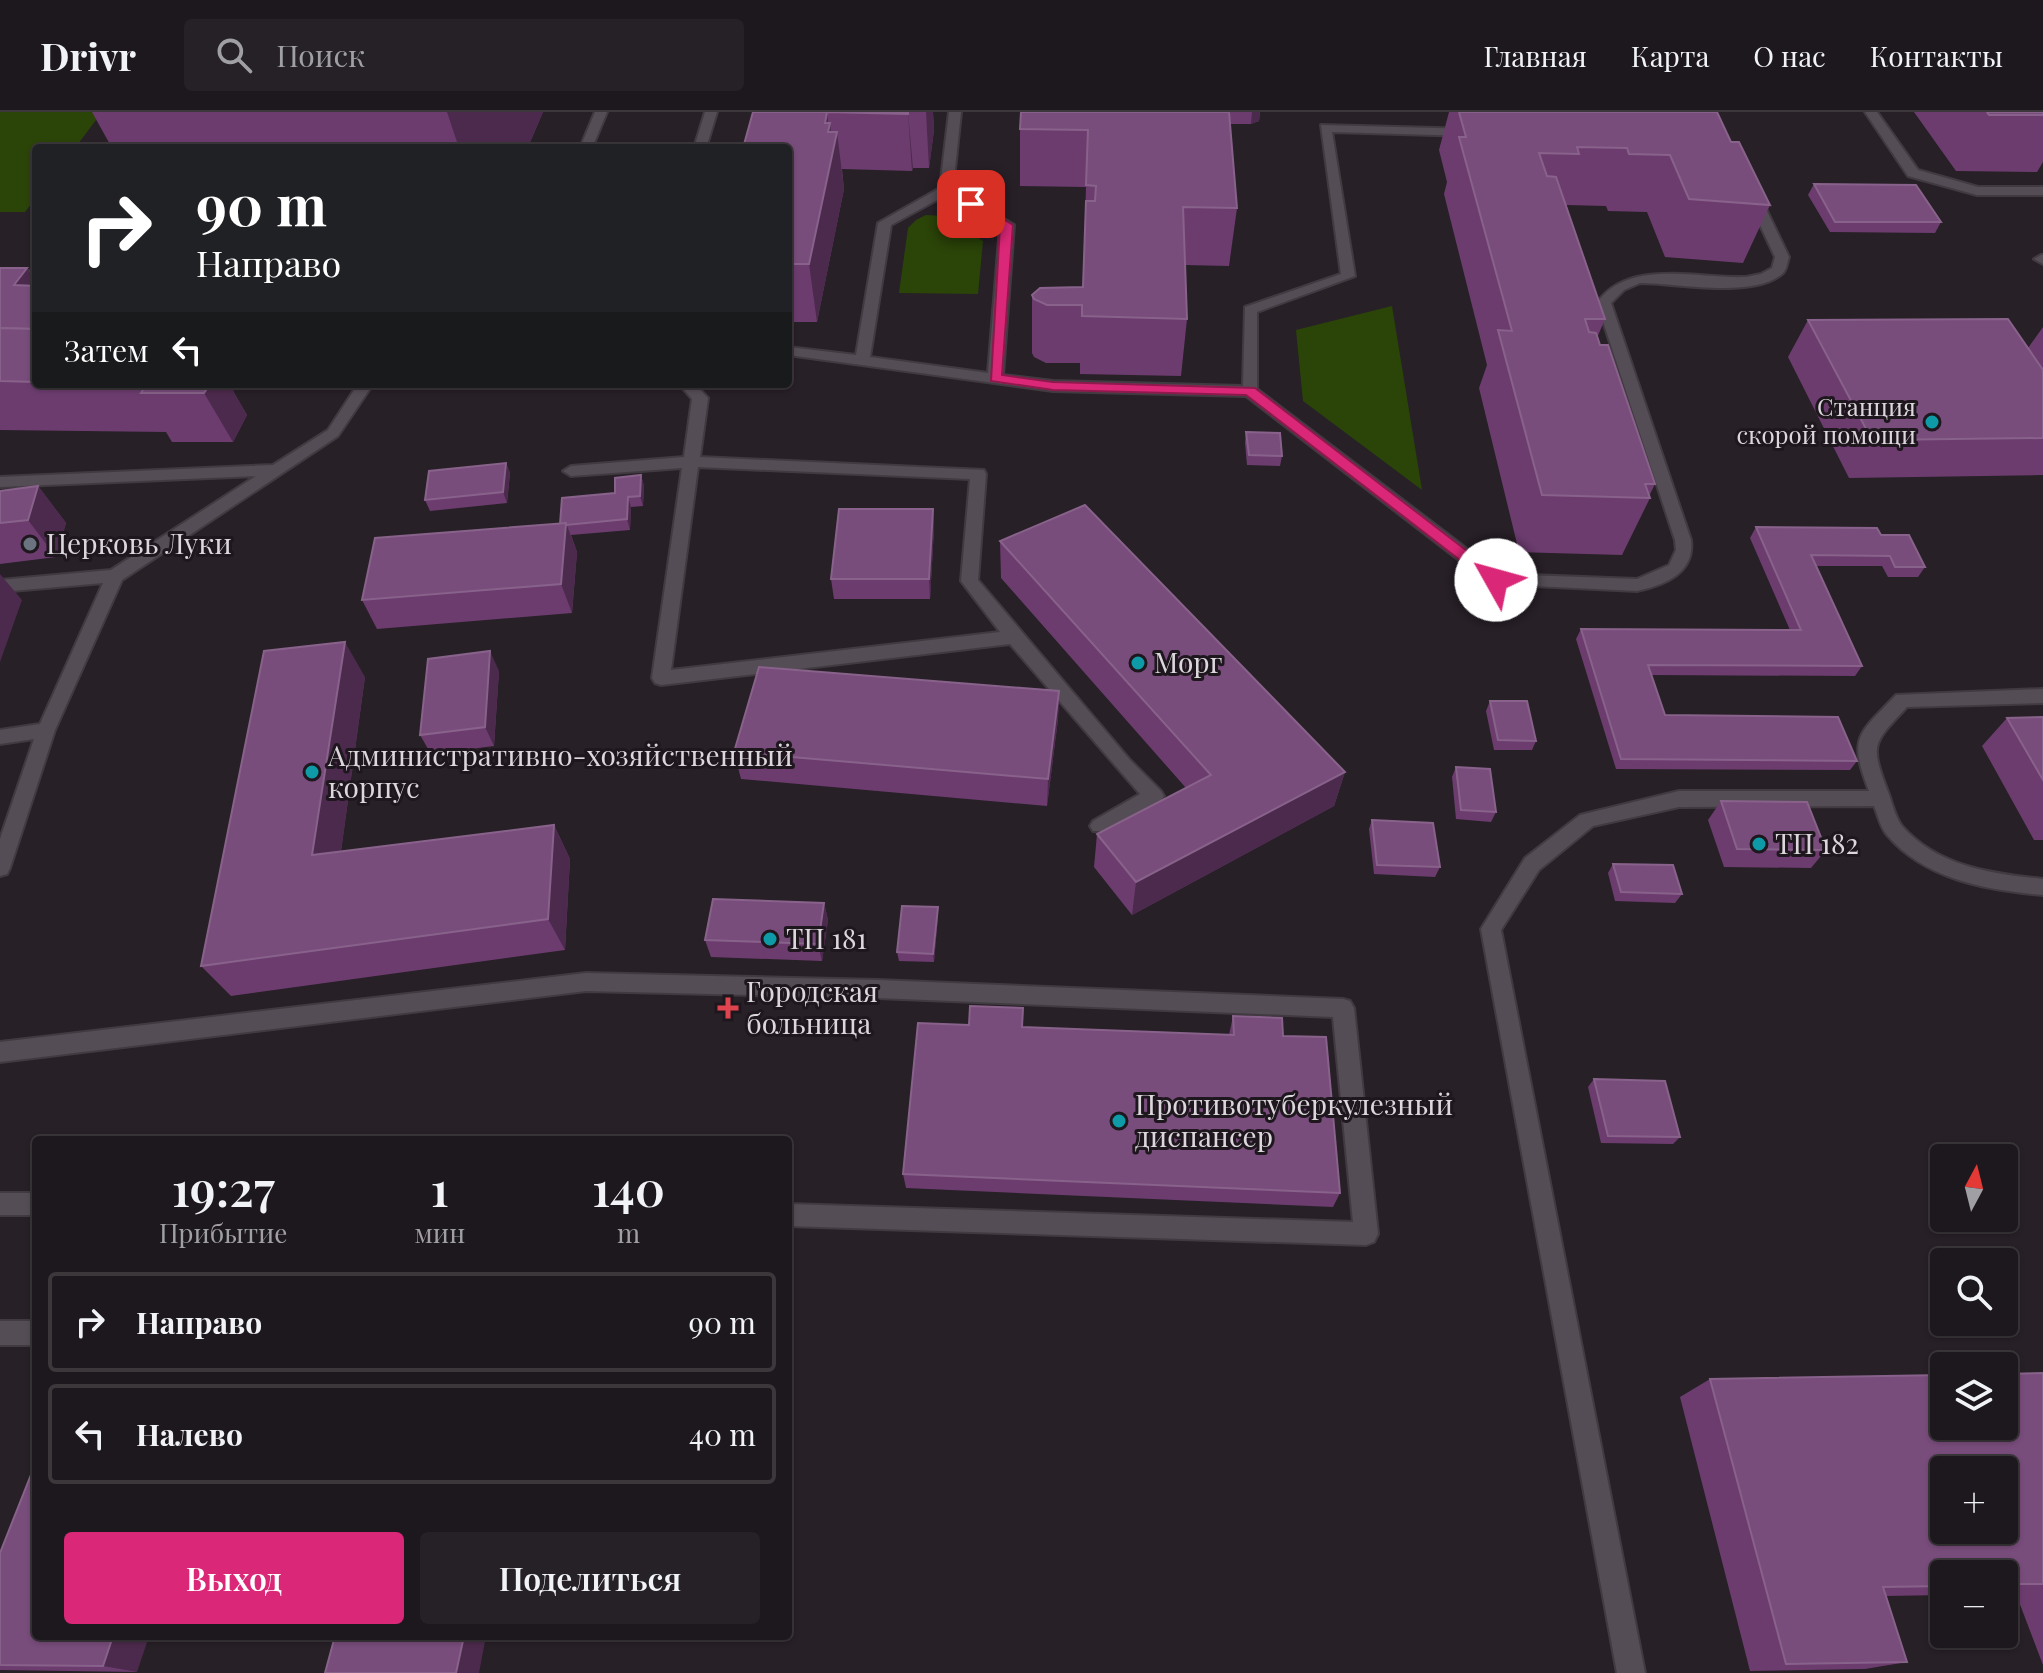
<!DOCTYPE html>
<html lang="ru">
<head>
<meta charset="utf-8">
<style>
  :root { --surface:#1d181d; --page:#252126; --text:#f1f3f6; --muted:#a0a0a4; --line:#3b373b; --accent:#db2777 }
  body { margin:0; font-family:"Playfair Display",serif; background:var(--page); color:var(--text); height:100vh; display:flex; flex-direction:column; font-size:30px; white-space:nowrap }
  * { box-sizing:border-box; margin:0 }
  p { font-size:26px; color:var(--muted) }
  .icon { flex:none; width:44px; height:44px; fill:none; stroke:currentColor; stroke-width:2; stroke-linecap:round; stroke-linejoin:round }
  .map { position:relative; flex:1; overflow:hidden }
  .side { position:absolute; left:32px; top:1024px; width:760px; height:504px; display:flex; flex-direction:column; background:var(--surface); border-radius:8px; box-shadow:0 2px 6px #0004,0 0 0 2px var(--line) }
  .side>* { flex:none }
  .hud { position:absolute; left:32px; top:32px; width:760px; height:244px; border-radius:8px; box-shadow:0 2px 6px #0004,0 0 0 2px var(--line); background:#202124; color:#fff; overflow:hidden }
  .needle { width:52px; rotate:7deg }
  .fabs { position:absolute; left:1930px; top:1032px; display:grid; gap:16px }
  .fabs a { display:grid; place-items:center; width:88px; height:88px; border-radius:8px; background:var(--surface); box-shadow:0 2px 6px #0004,0 0 0 2px var(--line); font-size:40px }
  .pin { position:absolute; display:grid; place-items:center; width:68px; height:68px; color:#fff; margin:-34px; border-radius:16px; box-shadow:0 4px 12px #0006 }
  .me { position:absolute; width:88px; margin:-44px; rotate:308deg; stroke-linejoin:round; filter:drop-shadow(0 0 6px #0008) }
  .turn { display:flex; align-items:center; gap:28px; height:168px; padding:0 32px; font-size:36px }
  .turn .icon { width:104px; height:104px; stroke-width:2.5 }
  .turn b { display:block; font-size:56px; line-height:68px }
  .then { display:flex; align-items:center; height:76px; padding:0 32px; background:#0003; gap:16px; font-size:30px }
  .eta { display:flex; justify-content:space-evenly; align-items:center; height:136px; text-align:center }
  .eta b { font-size:48px; font-weight:600; line-height:56px }
  .action { display:flex; gap:16px; margin-top:auto; padding:16px 32px }
  .action a { flex:1; height:92px; border-radius:8px; background:var(--accent); color:#fff; font-size:32px; font-weight:600; line-height:92px; text-align:center }
  .action a+a { background:var(--page); color:var(--text) }
  ul { padding:0; list-style:none }
  li { display:flex; align-items:center; gap:24px; height:100px; margin:0 16px 12px; padding:0 16px; border:4px solid var(--line); border-radius:8px }
  li div { flex:1 }
  li b { display:block; font-size:30px }
  li em { font-style:normal }
  header { display:flex; align-items:center; gap:48px; box-sizing:border-box; height:112px; padding:0 40px; background:var(--surface); border-bottom:2px solid var(--line) }
  header strong { font-size:38px }
  nav { display:flex; gap:44px; margin-inline-start:auto; font-size:28px }
  .search { width:560px; height:72px; background:var(--page); display:flex; align-items:center; gap:20px; box-sizing:border-box; padding:0 28px; border-radius:8px; color:var(--muted); font-size:30px }
  .map>svg:first-child { display:block }
  .green { fill:#2b4408 }
  .lines { fill:none; stroke-linecap:round; stroke-linejoin:round }
  .service-casing { stroke:#413b41; stroke-width:4 }
  .service { fill:#554d56; fill-rule:evenodd }
  .wall { fill:#6c3c6f }
  .shaded-wall { fill:#4c2a4d }
  .building { fill:#784c7b; stroke:#88628a; stroke-width:2; fill-rule:evenodd }
  .route { fill:#db2777; stroke:#8e194d; stroke-width:2 }
  .culture-dot { fill:#0f9aa8; stroke:#1e171e; stroke-width:3 }
  .worship-dot { fill:#6b7280; stroke:#1e171e; stroke-width:3 }
  .health-dot { fill:#e0444e; stroke:#1e171e; stroke-width:3 }
  .labels { text-anchor:middle; stroke-width:6; stroke-linejoin:round; paint-order:stroke }
  .far-poi-label { font-size:24px; fill:#dcd7dc; stroke:#1e171e; text-anchor:end }
  .poi-label { font-size:28px; fill:#dcd7dc; stroke:#1e171e; text-anchor:start }
</style>
</head>
<body>
<header>
<strong>Drivr</strong>
<div class="search"><svg class="icon" aria-label="search" viewBox="0 0 24 24"><circle cx="10" cy="10" r="6"/><path d="M15 15l6 6"/></svg>Поиск</div>
<nav><a>Главная</a><a>Карта</a><a>О нас</a><a>Контакты</a></nav>
</header>
<div class="map">
<svg width="2043" height="1561" viewBox="0 0 2043 1561">
  <rect width="100%" height="100%" fill="#272027"/>
  <g class="green">
    <polygon points="0,0 102,0 75,36 36,36 36,86 25,100 0,100"/>
    <polygon points="926,103 943,104 983,129 978,182 899,181 908,116 916,108"/>
    <polygon points="1392,194 1422,378 1303,289 1296,218"/>
  </g>
  <g class="lines">
    <defs>
      <g id="service">
        <polygon points="595,0 607,0 592,36 580,36"/>
        <polygon points="705,0 717,0 706,36 694,36"/>
        <path d="M949,0H961L953,76L1014,113L1003,263L1053,269L1243,274L1245,195L1341,162L1321,13L1474,17V23L1470,24L1332,20L1355,164L1257,200V277L1500,462L1637,467L1669,453L1676,438L1675,428L1597,191C1628,146 1698,167 1746,165L1761,162L1772,156L1775,145L1746,83L1758,80L1789,145C1787,151 1787,158 1782,162C1753,187 1676,171 1640,171L1624,178L1611,191L1691,428C1695,461 1665,473 1637,479L1490,472L1246,284L1053,279L788,243V235L856,243L878,111L940,76ZM946,83L1000,115L988,261L870,245L891,113Z"/>
        <polygon points="1865,0 1877,0 1918,58 1978,75 2043,75 2043,83 1977,83 1908,64"/>
        <polygon points="2041,143 2043,143 2043,152 2034,147"/>
        <rect x="0" y="159" width="36" height="8"/>
        <polygon points="358,272 373,272 338,324 122,468 55,618 10,756 7,762 0,764 0,727 34,627 0,632 0,618 40,612 103,471 0,480 0,468 111,458 256,364 0,375 0,365 273,353 328,318"/>
        <path d="M679,272H695L708,286L700,345L984,358L986,362L978,468L1130,648L1161,679L1164,684L1161,689L1107,719H1093L1090,714L1093,709L1140,682L1010,532L661,573L655,571L652,566L682,356L571,364L563,359L571,354L684,345L692,287ZM698,355L970,367L961,469L1000,520L671,558Z"/>
        <path d="M2043,577V591L1907,595C1872,632 1870,632 1888,680C1892,690 1895,705 1902,714C1938,755 1993,762 2043,767V783C1988,778 1925,768 1887,723C1880,715 1878,703 1874,694L1679,695L1593,714L1539,758L1501,818L1645,1561H1617L1481,817L1525,746L1580,703L1679,679H1869C1848,624 1858,623 1896,583Z"/>
        <polygon points="586,861 878,868 1343,887 1350,889 1354,896 1378,1122 1374,1130 1366,1133 788,1114 788,1092 1353,1110 1333,905 878,886 586,879 0,950 0,930"/>
        <rect x="0" y="1081" width="36" height="22"/>
        <rect x="0" y="1209" width="36" height="24"/>
      </g>
    </defs>
    <use href="#service" class="service-casing"/>
    <use href="#service" class="service"/>
  </g>
  <g class="wall">
    <polygon points="92,0 543,0 528,35 525,36 112,36"/>
    <polygon points="753,0 933,0 934,18 929,56 913,56 912,59 842,57 844,77 817,210 788,210 788,36"/>
    <polygon points="1021,0 1260,0 1259,9 1251,12 1230,12 1237,96 1229,154 1185,153 1187,207 1181,264 1080,262 1080,251 1046,251 1034,245 1032,241 1032,183 1083,175 1086,75 1020,74 1020,17"/>
    <polygon points="1449,0 1717,0 1731,30 1770,93 1743,151 1665,145 1647,100 1608,99 1606,94 1566,93 1605,207 1597,226 1655,372 1649,384 1650,386 1622,443 1519,440 1479,276 1487,253 1444,82 1447,70 1439,38"/>
    <polygon points="1914,0 2043,0 2043,50 2037,60 1956,59"/>
    <polygon points="1814,72 1941,110 1935,121 1830,120 1808,83"/>
    <polygon points="0,156 27,156 34,166 29,173 36,174 36,272 237,272 233,279 247,303 233,330 172,330 166,320 0,318"/>
    <polygon points="1808,208 2028,236 2043,215 2043,363 1849,366 1788,245"/>
    <polygon points="1246,320 1282,344 1280,354 1247,353 1245,331"/>
    <polygon points="506,351 510,361 507,391 430,399 425,388"/>
    <polygon points="641,363 644,374 643,394 631,395 630,418 571,423 577,440 572,501 377,517 362,488 560,412 615,381"/>
    <polygon points="38,374 66,411 56,445 0,452 0,379"/>
    <polygon points="933,397 934,417 930,487 834,487 831,467"/>
    <polygon points="1756,415 1881,423 1925,455 1918,465 1888,465 1882,454 1816,454 1862,554 1855,564 1651,563 1665,603 1857,649 1850,658 1616,657 1576,527 1581,517 1790,518 1750,426"/>
    <polygon points="1000,429 1345,660 1334,694 1132,803 1094,755 1097,722 1186,676 1001,466"/>
    <polygon points="499,559 494,634 431,642 420,623"/>
    <polygon points="365,565 341,739 554,713 570,747 565,838 231,884 201,854"/>
    <polygon points="1059,579 1058,607 1047,694 741,667 734,640"/>
    <polygon points="1490,589 1536,629 1532,638 1494,638 1486,599"/>
    <polygon points="2043,605 2043,728 2034,728 1982,634 2007,606"/>
    <polygon points="1456,655 1496,700 1491,710 1456,707 1452,665"/>
    <polygon points="1721,689 1826,738 1811,756 1724,755 1708,708"/>
    <polygon points="1372,708 1440,755 1435,765 1374,762 1369,717"/>
    <polygon points="1613,752 1682,782 1675,791 1615,789 1608,761"/>
    <polygon points="824,791 828,808 822,849 711,845 705,828"/>
    <polygon points="938,804 934,850 899,849 897,840"/>
    <polygon points="1233,904 1283,924 1340,1081 1333,1095 906,1076 903,1062 1023,915 1229,923"/>
    <polygon points="1594,967 1680,1025 1673,1032 1601,1031 1588,975"/>
    <polygon points="2043,1261 2043,1553 2016,1482 2004,1482 2004,1462 1944,1462 1944,1483 1886,1484 1907,1550 1865,1557 1750,1559 1680,1285 1710,1267"/>
    <polygon points="0,1441 137,1560 0,1558"/>
  </g>
  <g class="shaded-wall">
    <polygon points="447,0 543,0 528,35 525,36 459,36"/>
    <polygon points="827,0 829,17 830,11 833,39 837,20 844,77 817,210 809,152"/>
    <polygon points="908,0 913,56 912,59 908,2"/>
    <polygon points="926,0 933,0 934,18 929,56"/>
    <polygon points="1252,0 1260,0 1259,9 1251,12"/>
    <polygon points="27,156 34,166 21,184 14,173"/>
    <polygon points="202,272 237,272 233,279 247,303 233,330 204,281"/>
    <polygon points="506,351 510,361 507,391 503,380"/>
    <polygon points="641,363 644,374 643,394 640,384"/>
    <polygon points="38,374 66,411 56,445 28,408"/>
    <polygon points="628,385 631,395 630,418 627,407"/>
    <polygon points="933,397 934,417 930,487 929,467"/>
    <polygon points="566,411 577,440 572,501 561,472"/>
    <polygon points="0,462 22,488 0,550"/>
    <polygon points="345,530 365,565 336,776 312,743"/>
    <polygon points="490,539 499,559 494,634 485,615"/>
    <polygon points="1059,579 1058,607 1047,694 1048,667"/>
    <polygon points="1345,660 1334,694 1132,803 1136,770"/>
    <polygon points="554,713 570,747 565,838 548,807"/>
    <polygon points="824,791 828,808 822,849 818,832"/>
    <polygon points="938,795 938,804 934,850 933,842"/>
    <polygon points="113,1524 149,1524 137,1560 103,1554"/>
    <polygon points="464,1524 486,1524 479,1561 456,1561"/>
  </g>
  <g class="building">
    <polygon points="753,0 908,0 908,2 827,0 825,11 830,11 828,20 837,20 809,152 788,152 788,36 743,36"/>
    <polygon points="1021,0 1229,0 1237,96 1183,95 1187,207 1082,204 1082,193 1047,193 1034,187 1032,183 1040,176 1083,175 1086,89 1095,89 1096,74 1086,73 1088,18 1020,17"/>
    <polygon points="1459,0 1717,0 1731,30 1739,30 1770,93 1689,87 1670,43 1629,42 1627,36 1577,35 1579,42 1539,41 1547,64 1556,65 1605,207 1585,207 1589,220 1596,221 1600,233 1608,233 1655,372 1645,372 1650,386 1542,383 1498,218 1512,219 1459,25 1466,25"/>
    <polygon points="1987,0 2043,0 2043,3 1989,3"/>
    <polygon points="1814,72 1916,73 1941,110 1835,110"/>
    <polygon points="0,156 27,156 14,173 36,174 36,217 0,216"/>
    <polygon points="2008,207 2043,258 2043,326 1872,328 1808,208"/>
    <polygon points="0,216 36,217 36,270 0,269"/>
    <polygon points="147,272 210,272 204,281 141,281"/>
    <polygon points="1246,320 1280,321 1282,344 1249,343"/>
    <polygon points="506,351 503,380 425,388 429,359"/>
    <polygon points="641,363 640,384 628,385 627,407 566,413 566,411 560,412 562,386 615,381 615,366"/>
    <polygon points="38,374 28,408 0,411 0,379"/>
    <polygon points="1085,393 1345,660 1136,770 1097,722 1211,663 1000,429"/>
    <polygon points="839,397 933,397 929,467 831,467"/>
    <polygon points="566,411 561,472 362,488 375,426"/>
    <polygon points="1756,415 1877,416 1881,423 1909,423 1925,455 1895,455 1890,444 1811,443 1862,554 1648,553 1665,603 1838,605 1857,649 1621,647 1581,517 1801,518"/>
    <polygon points="345,530 312,743 554,713 548,807 201,854 264,539"/>
    <polygon points="490,539 485,615 420,623 428,547"/>
    <polygon points="759,555 1059,579 1048,667 734,640"/>
    <polygon points="1490,589 1527,589 1536,629 1498,628"/>
    <polygon points="2043,605 2043,668 2007,606"/>
    <polygon points="1456,655 1490,657 1496,700 1461,698"/>
    <polygon points="1721,689 1807,690 1826,738 1737,737"/>
    <polygon points="1372,708 1433,711 1440,755 1377,753"/>
    <polygon points="1613,752 1673,753 1682,782 1621,780"/>
    <polygon points="713,787 824,791 818,832 705,828"/>
    <polygon points="902,794 938,795 933,842 897,840"/>
    <polygon points="970,894 1023,896 1022,915 1234,923 1233,904 1282,906 1283,924 1326,925 1340,1081 903,1062 918,911 969,913"/>
    <polygon points="1594,967 1665,969 1680,1025 1608,1024"/>
    <path d="M2043,1261V1472H2004V1462H1944V1474L1883,1475L1907,1550L1786,1552L1710,1267L1944,1263V1314H2004V1262ZM1944,1358H2004V1418H1944Z"/>
    <polygon points="36,1350 36,1524 113,1524 103,1554 0,1553 0,1441"/>
    <polygon points="335,1524 464,1524 456,1561 325,1561"/>
  </g>
  <polygon class="route" points="971,88 1013,113 1002,263 1053,270 1255,276 1501,465 1501,472 1491,472 1246,283 1053,278 991,269 1000,114 967,95 967,89"/>
  <g class="culture-dot">
    <circle cx="1932" cy="310" r="8"/>
    <circle cx="1138" cy="551" r="8"/>
    <circle cx="312" cy="660" r="8"/>
    <circle cx="1759" cy="732" r="8"/>
    <circle cx="770" cy="827" r="8"/>
    <circle cx="1119" cy="1009" r="8"/>
  </g>
  <circle class="worship-dot" cx="30" cy="432" r="8"/>
  <path class="health-dot" d="M724 884h8v8h8v8h-8v8h-8v-8h-8v-8h8z"/>
  <g class="labels">
    <g class="far-poi-label">
      <text x="1916" y="304">Станция<tspan x="1916" dy="28">скорой помощи</tspan></text>
    </g>
    <g class="poi-label">
      <text x="46" y="442">Церковь Луки</text>
      <text x="1154" y="561">Морг</text>
      <text x="328" y="654">Административно-хозяйственный<tspan x="328" dy="32">корпус</tspan></text>
      <text x="1775" y="742">ТП 182</text>
      <text x="786" y="837">ТП 181</text>
      <text x="746" y="890">Городская<tspan x="746" dy="32">больница</tspan></text>
      <text x="1135" y="1003">Противотуберкулезный<tspan x="1135" dy="32">диспансер</tspan></text>
    </g>
  </g>
</svg>
<div class="fabs">
<a><svg class="needle" viewBox="-14 -14 28 28"><path d="M0-13l5 13h-10z" fill="#e53935"/><path d="M0 13l5-13h-10z" fill="#a0a0a4"/></svg></a>
<a><svg class="icon" aria-label="search" viewBox="0 0 24 24"><circle cx="10" cy="10" r="6"/><path d="M15 15l6 6"/></svg></a>
<a><svg class="icon" aria-label="layers" viewBox="0 0 24 24"><path d="M12 4l9 5-9 5-9-5zM3 14l9 5 9-5"/></svg></a>
<a>+</a>
<a>−</a>
</div>
<div class="pin" style="left:971px;top:92px;background:#d93025"><svg class="icon" aria-label="arrive" viewBox="0 0 24 24"><path d="M6 21V4h12l-3 4 3 4H6"/></svg></div>
<svg class="me" style="left:1496px;top:468px" viewBox="-20 -20 40 40"><circle r="19" fill="#fff"/><path d="M0-13L10 11 0 6-10 11z" fill="#db2777"/></svg>
<div class="hud">
<div class="turn"><svg class="icon" aria-label="right" viewBox="0 0 24 24"><path d="M7 20v-9h11M14 6l5 5-5 5"/></svg><div><b>90 m</b>Направо</div></div>
<div class="then">Затем<svg class="icon" aria-label="left" viewBox="0 0 24 24"><path d="M17 20v-9H6M10 6l-5 5 5 5"/></svg></div>
</div>
<section class="side">
<div class="eta">
<div><b>19:27</b><p>Прибытие</p></div>
<div><b>1</b><p>мин</p></div>
<div><b>140</b><p>m</p></div>
</div>
<ul>
<li><svg class="icon" aria-label="right" viewBox="0 0 24 24"><path d="M7 20v-9h11M14 6l5 5-5 5"/></svg><div><b>Направо</b></div><em>90 m</em></li>
<li><svg class="icon" aria-label="left" viewBox="0 0 24 24"><path d="M17 20v-9H6M10 6l-5 5 5 5"/></svg><div><b>Налево</b></div><em>40 m</em></li>
</ul>
<div class="action"><a>Выход</a><a>Поделиться</a></div>
</section>
</div>
</body>
</html>
